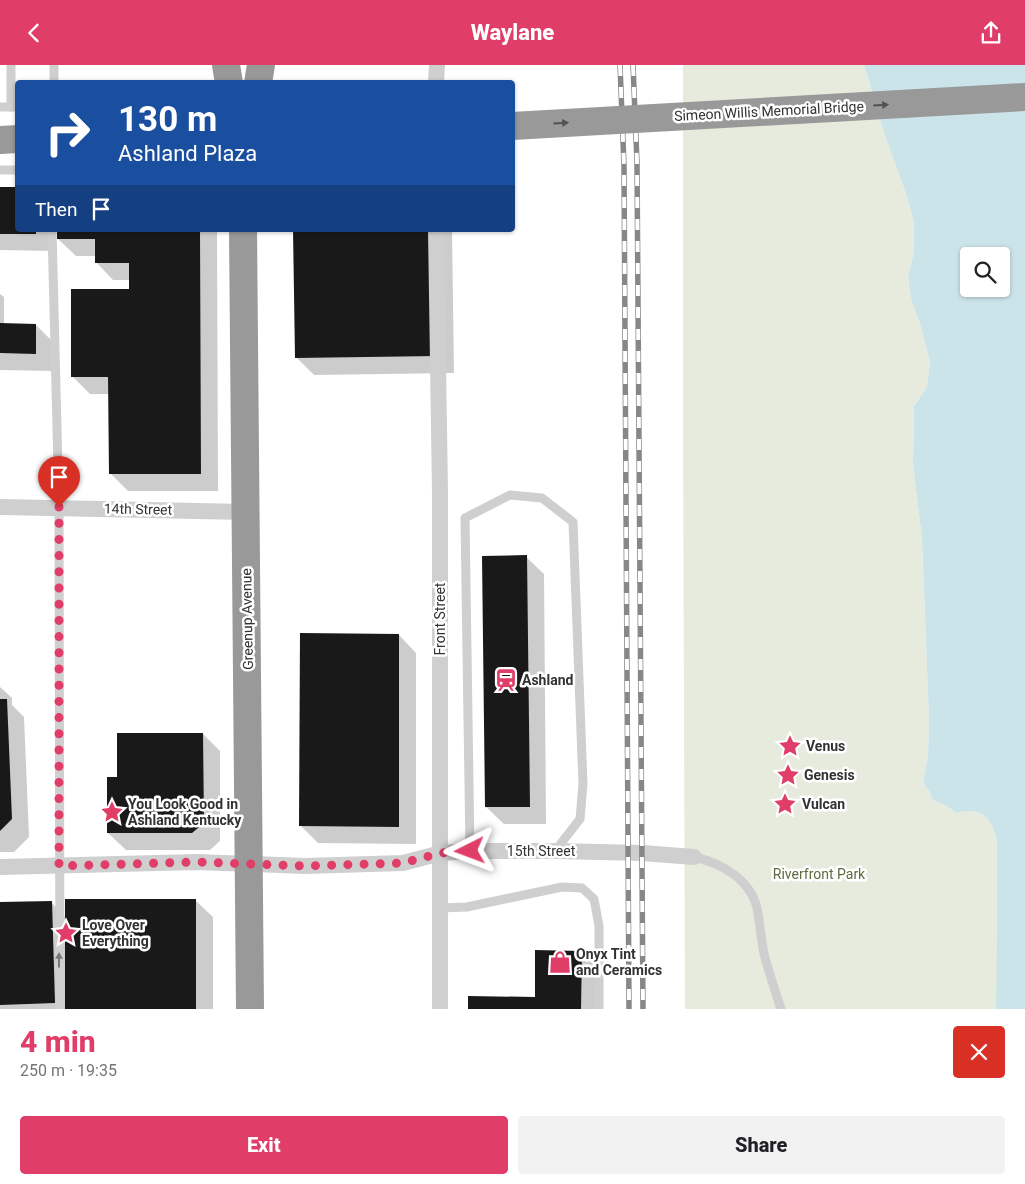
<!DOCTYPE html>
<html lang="en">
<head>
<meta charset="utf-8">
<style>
  :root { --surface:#fff; --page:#f2f2f2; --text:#202124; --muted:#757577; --accent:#e03d68 }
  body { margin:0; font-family:Roboto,sans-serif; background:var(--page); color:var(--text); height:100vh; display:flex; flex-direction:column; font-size:19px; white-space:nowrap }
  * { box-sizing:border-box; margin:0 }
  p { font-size:16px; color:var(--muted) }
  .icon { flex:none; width:28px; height:28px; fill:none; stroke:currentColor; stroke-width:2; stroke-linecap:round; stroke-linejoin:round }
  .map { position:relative; height:944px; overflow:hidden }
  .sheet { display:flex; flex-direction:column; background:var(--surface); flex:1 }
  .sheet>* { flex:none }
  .banner { position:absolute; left:15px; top:15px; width:500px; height:152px; border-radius:5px; box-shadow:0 1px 4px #0004; background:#1a4fa0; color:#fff; overflow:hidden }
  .controls { position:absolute; left:960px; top:182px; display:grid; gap:10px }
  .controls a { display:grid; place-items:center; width:50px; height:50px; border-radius:5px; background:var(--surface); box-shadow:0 1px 4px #0004; font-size:25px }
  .pin { position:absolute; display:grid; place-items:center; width:42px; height:42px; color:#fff; margin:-51px -21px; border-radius:50% 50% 50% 0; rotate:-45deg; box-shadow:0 0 5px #0007 }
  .pin .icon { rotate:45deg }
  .me { position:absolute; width:55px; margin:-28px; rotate:267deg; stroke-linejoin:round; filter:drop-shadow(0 0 4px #0008) }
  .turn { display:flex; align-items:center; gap:18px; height:105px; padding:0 20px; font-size:22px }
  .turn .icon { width:65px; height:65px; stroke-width:2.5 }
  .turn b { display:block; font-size:35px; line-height:42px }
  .then { display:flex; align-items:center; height:48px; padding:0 20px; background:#0003; gap:10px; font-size:19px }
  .round { display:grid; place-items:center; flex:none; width:52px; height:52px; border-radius:5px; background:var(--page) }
  .head { display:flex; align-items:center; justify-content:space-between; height:85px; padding:0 20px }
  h1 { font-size:30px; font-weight:800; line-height:38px; color:var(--accent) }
  .button { display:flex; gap:10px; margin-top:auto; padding:10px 20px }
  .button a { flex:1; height:58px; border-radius:5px; background:var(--accent); color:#fff; font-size:20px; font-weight:800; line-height:58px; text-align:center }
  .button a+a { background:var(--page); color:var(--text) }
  header { display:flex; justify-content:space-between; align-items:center; height:65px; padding:0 20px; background:var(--accent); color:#fff; font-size:22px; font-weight:800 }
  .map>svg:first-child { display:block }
  .green { fill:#e7ebde }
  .water { fill:#cbe4ea; fill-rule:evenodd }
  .shadow { fill:#0003 }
  .building { fill:#191919 }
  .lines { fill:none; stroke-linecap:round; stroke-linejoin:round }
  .lane { stroke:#cfcfcf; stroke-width:9 }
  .street { stroke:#cfcfcf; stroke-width:16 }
  .highway { stroke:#999; stroke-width:28 }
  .rail-casing { stroke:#878787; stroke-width:5.5 }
  .rail { stroke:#fff; stroke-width:4; stroke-dasharray:11; stroke-linecap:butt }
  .highway-bridge { stroke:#999; stroke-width:28 }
  .oneway { fill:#515151 }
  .oneway2 { fill:#797979 }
  .route { stroke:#e03d68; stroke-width:9; stroke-dasharray:0 16.2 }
  .labels { text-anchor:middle; stroke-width:5; stroke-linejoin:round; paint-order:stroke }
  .street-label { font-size:14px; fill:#323232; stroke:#fff }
  .poi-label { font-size:14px; font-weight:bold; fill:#323232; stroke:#fff; text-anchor:start }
  .park-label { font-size:14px; fill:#5d6d40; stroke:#fff }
</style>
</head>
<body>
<header><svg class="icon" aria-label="back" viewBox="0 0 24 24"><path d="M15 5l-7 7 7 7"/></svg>Waylane<svg class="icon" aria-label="share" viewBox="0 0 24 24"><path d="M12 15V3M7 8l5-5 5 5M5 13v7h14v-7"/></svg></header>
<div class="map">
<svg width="1025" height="944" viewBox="0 0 1025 944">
  <rect width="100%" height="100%" fill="#fff"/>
  <path class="green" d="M683,0H864L865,4L885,71L905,126L914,158V187L908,212L911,234L921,262L930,297L927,322L914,341L913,399L922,475L929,655L928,691L923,717L929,726L933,735L947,741L956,748C981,741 994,754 997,778L996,944H685L683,361Z"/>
  <path class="water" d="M864,0H1025V944H996L997,778C994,754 981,741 956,748L947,741L933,735L929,726L923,717L928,691L929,655L922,475L913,399L914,341L927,322L930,297L921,262L911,234L908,212L914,187V158L905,126L885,71ZM969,191H1001V224H969Z"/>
  <g class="shadow">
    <polygon points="0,123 18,165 53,165 53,186 0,185"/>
    <polygon points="58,165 217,165 218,426 128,426 110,408 110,329 90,329 72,311 130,225 130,215 113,215 96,197 96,191 76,191 58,174"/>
    <polygon points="295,165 452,165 454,308 314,310 296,292"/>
    <polygon points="0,229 4,232 4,259 36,260 53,277 53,306 0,305"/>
    <polygon points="526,492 544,509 546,759 504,759 486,742"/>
    <polygon points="399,570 416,588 416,779 318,778 301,761"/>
    <polygon points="0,622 12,633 12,640 24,652 29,772 14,787 0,787"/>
    <polygon points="203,669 220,686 220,776 210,785 126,785 108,768 119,713"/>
    <polygon points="195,835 213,852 213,944 0,944 0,839 51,837 66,853"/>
    <polygon points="581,887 599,905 598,944 469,944 536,933"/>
  </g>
  <g class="building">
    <polygon points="0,122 18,122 18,165 36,165 36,169 0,169"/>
    <polygon points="57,165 200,165 201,409 109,409 108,312 71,312 71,224 129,224 129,198 95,198 95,174 57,174"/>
    <polygon points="293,165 435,165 437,291 295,293"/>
    <polygon points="0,258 36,259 36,289 0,288"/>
    <polygon points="527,490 530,742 485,742 482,491"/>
    <polygon points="300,568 399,569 399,762 299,761"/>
    <polygon points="0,634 7,634 12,754 0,766"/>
    <polygon points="117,668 203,668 204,758 192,768 107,768 107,712 117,712"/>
    <rect x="65" y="834" width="131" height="110"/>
    <polygon points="52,836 55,938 0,940 0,837"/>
    <polygon points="535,885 582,886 581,944 468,944 468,931 535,932"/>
  </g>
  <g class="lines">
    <g class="lane">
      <polyline points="54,18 54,0"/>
      <polyline points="0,42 18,42"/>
      <polyline points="11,42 11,0"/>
      <polyline points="0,105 18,105"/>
      <polyline points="52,165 59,442 60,944"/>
      <polyline points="470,786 465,453 510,430 542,433 573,457 583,719 580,754 555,786"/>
      <path d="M694,792C721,798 750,814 757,843C760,858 761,874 764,889C769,907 775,926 781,944"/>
      <polyline points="440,843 467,842 562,822 582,823 594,834 599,861 599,944"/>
    </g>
    <g class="street">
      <polyline points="436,18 437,0"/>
      <polyline points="436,165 440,428 440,944"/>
      <polyline points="0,442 246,447"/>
      <polyline points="0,802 197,797 305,801 403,798 441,788 470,786 555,786 642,788 694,792"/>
    </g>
    <g class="highway">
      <polyline points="226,0 229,18"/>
      <polyline points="258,18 261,0"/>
      <polyline points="0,75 18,74"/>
      <polyline points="243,165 250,944"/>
    </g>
    <defs>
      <g id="rail">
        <polyline points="620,0 624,101 629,944"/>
        <polyline points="633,0 637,97 643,944"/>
      </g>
    </defs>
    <use href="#rail" class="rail-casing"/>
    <use href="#rail" class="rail"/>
    <polyline class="highway-bridge" points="512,61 1025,32"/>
  </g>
  <defs><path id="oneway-solid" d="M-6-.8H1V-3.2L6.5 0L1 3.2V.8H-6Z" transform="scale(1.25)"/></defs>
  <g class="oneway">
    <use href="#oneway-solid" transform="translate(881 40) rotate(-3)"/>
    <use href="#oneway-solid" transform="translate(561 58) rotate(-3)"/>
  </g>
  <use class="oneway2" href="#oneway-solid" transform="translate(59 895) rotate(-90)"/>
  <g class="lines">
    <polyline class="route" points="59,442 59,801 197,797 305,801 403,798 441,788 470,786"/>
  </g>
  <defs>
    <symbol id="station-bare" viewBox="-9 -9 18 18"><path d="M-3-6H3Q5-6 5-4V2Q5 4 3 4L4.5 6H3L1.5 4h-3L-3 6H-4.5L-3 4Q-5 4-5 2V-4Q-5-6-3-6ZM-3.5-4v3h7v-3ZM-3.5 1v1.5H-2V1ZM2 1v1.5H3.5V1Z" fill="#e03d68" stroke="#fff" stroke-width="2.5" paint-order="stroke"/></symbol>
    <symbol id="sight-bare" viewBox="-9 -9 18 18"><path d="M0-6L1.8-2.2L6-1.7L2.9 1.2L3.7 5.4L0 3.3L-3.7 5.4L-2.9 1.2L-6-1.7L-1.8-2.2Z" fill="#e03d68" stroke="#fff" stroke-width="2.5" paint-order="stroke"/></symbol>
    <symbol id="shop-bare" viewBox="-9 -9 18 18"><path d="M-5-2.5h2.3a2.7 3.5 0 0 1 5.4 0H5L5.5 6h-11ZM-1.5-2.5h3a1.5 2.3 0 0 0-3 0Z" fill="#e03d68" stroke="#fff" stroke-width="2.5" paint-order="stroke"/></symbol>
  </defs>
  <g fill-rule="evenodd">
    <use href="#station-bare" x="490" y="599" width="32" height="32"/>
    <use href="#sight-bare" x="774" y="665" width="32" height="32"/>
    <use href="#sight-bare" x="772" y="694" width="32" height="32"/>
    <use href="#sight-bare" x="769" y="723" width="32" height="32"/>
    <use href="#sight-bare" x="96" y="731" width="32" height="32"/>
    <use href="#sight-bare" x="50" y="852" width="32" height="32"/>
    <use href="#shop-bare" x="544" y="881" width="32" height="32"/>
  </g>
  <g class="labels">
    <g class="street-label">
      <text transform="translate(769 46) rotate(-3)" y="5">Simeon Willis Memorial Bridge</text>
      <text transform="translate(138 444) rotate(1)" y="5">14th Street</text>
      <text transform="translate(247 554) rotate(-91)" y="5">Greenup Avenue</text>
      <text transform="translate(440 554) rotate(-90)" y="5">Front Street</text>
      <text x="541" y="791">15th Street</text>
    </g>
    <g class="poi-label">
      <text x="522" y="620">Ashland</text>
      <text x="806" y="686">Venus</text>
      <text x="804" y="715">Genesis</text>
      <text x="128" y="744">You Look Good in<tspan x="128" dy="16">Ashland Kentucky</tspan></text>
      <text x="802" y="744">Vulcan</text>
      <text x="82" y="865">Love Over<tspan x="82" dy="16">Everything</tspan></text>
      <text x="576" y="894">Onyx Tint<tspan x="576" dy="16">and Ceramics</tspan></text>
    </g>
    <g class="park-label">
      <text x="819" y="814">Riverfront Park</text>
    </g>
  </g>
</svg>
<div class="controls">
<a><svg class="icon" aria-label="search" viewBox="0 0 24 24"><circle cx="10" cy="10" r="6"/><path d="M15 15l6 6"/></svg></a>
</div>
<div class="pin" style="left:59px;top:442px;background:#d93025"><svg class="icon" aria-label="arrive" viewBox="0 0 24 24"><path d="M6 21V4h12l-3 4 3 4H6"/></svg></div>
<svg class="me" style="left:470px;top:786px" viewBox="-20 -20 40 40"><path d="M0-17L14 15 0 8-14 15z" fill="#e03d68" stroke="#fff" stroke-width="4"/></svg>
<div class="banner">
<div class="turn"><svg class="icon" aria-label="right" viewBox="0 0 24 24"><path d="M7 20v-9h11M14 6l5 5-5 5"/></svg><div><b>130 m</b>Ashland Plaza</div></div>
<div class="then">Then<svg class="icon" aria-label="arrive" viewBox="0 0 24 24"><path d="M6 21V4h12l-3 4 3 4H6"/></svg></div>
</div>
</div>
<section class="sheet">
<div class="head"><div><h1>4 min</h1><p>250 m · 19:35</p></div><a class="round" style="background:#d93025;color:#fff"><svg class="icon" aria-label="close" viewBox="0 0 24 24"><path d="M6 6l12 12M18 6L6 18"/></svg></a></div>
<div class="button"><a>Exit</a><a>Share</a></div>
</section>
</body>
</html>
